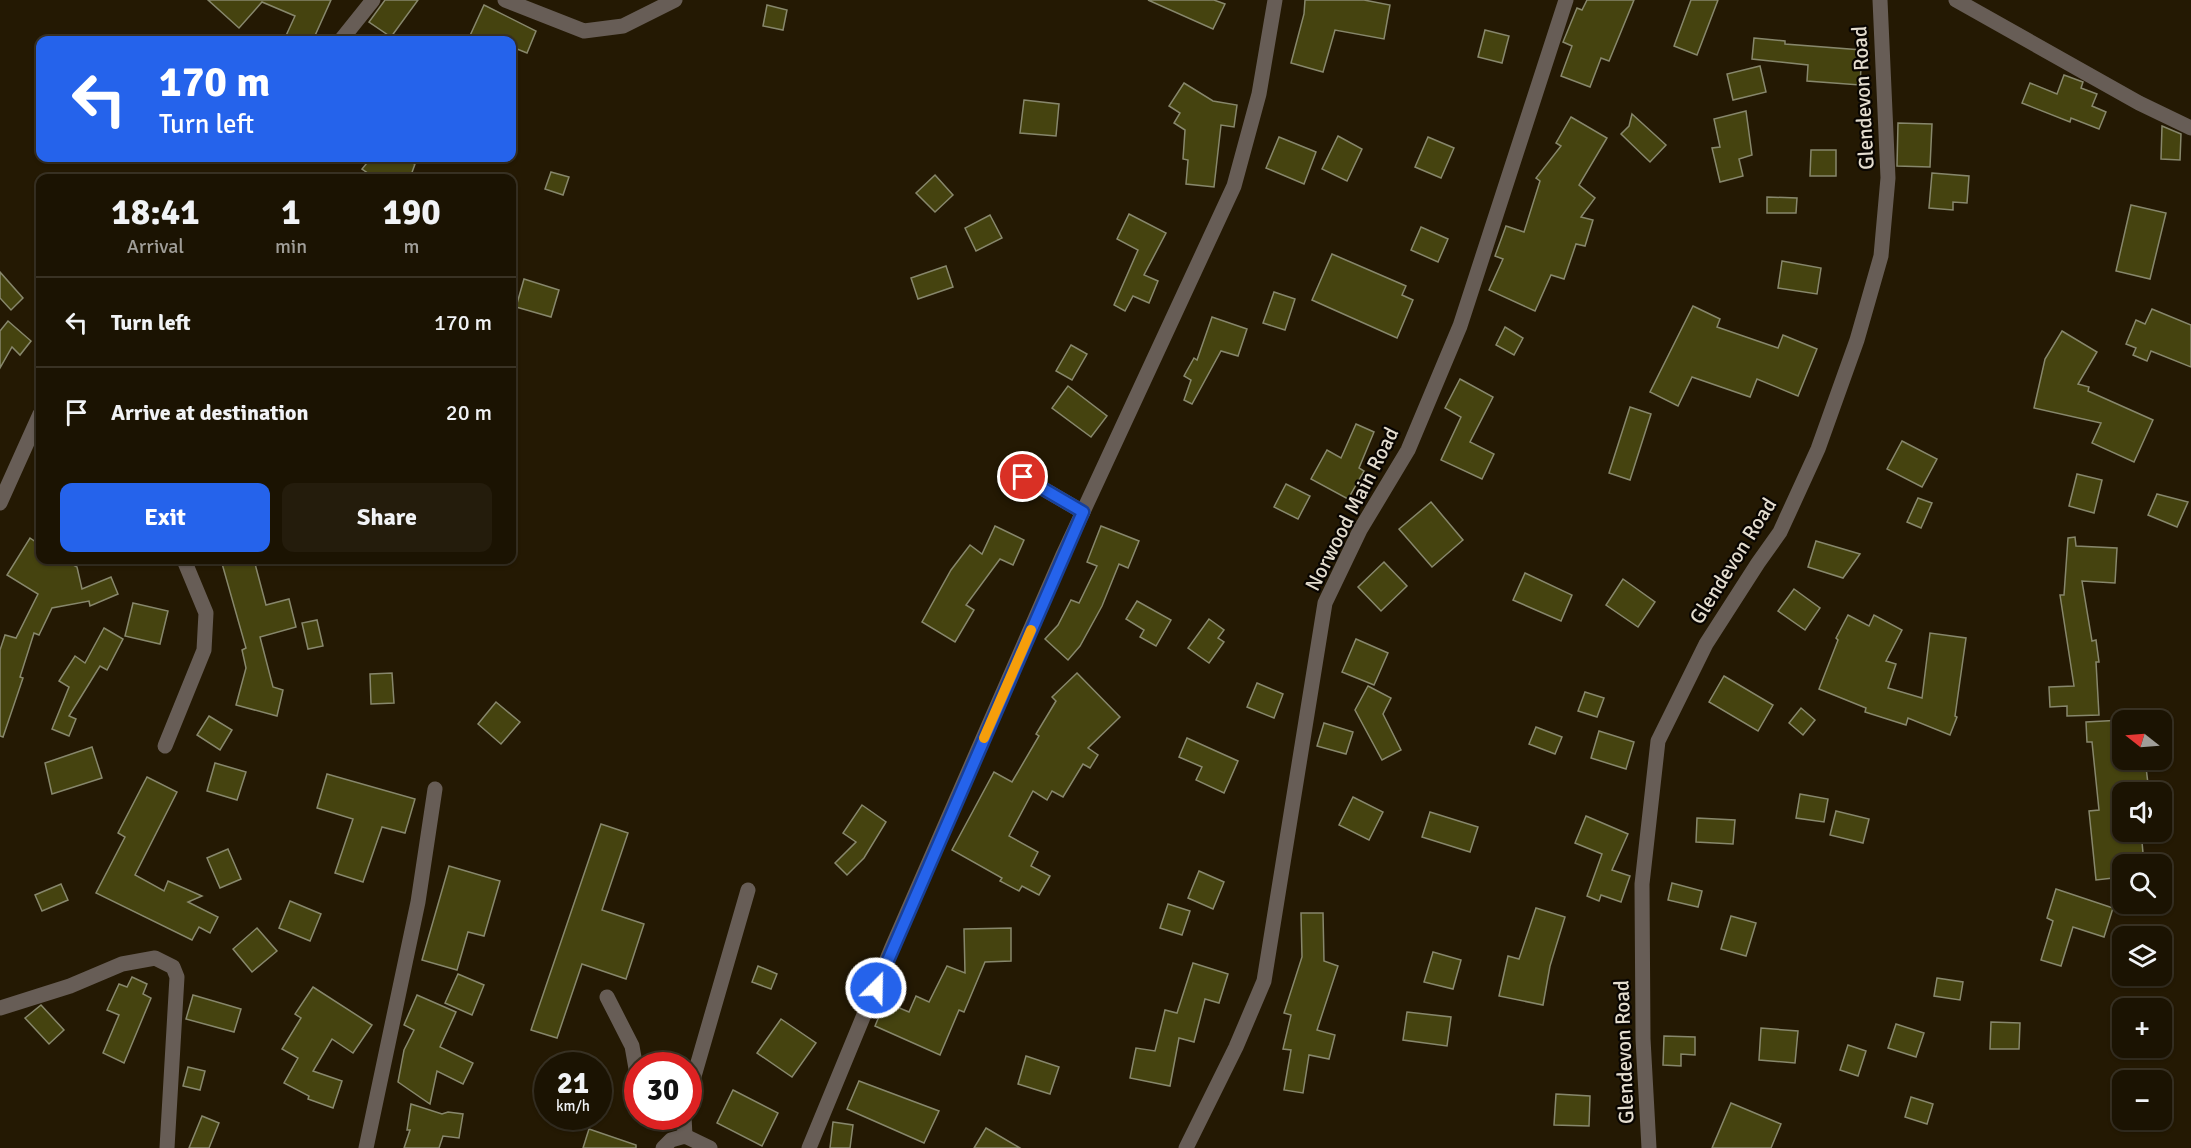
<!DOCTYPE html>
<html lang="en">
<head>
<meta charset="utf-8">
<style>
  :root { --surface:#1b1302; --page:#241c0c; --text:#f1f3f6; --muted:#a09e99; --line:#393224; --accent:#2563eb }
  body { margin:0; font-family:Signika,sans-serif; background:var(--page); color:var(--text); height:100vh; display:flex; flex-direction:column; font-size:22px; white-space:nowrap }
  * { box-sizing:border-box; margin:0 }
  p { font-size:20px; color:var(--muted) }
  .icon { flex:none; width:33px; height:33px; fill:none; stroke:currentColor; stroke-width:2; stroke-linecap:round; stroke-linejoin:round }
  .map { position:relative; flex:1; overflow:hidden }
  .side { position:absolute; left:36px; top:174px; width:480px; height:390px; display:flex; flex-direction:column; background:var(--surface); border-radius:12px; box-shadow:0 2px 4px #0004,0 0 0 2px var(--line) }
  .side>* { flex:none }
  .guide { position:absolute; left:36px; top:36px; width:480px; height:126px; border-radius:12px; box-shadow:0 2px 4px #0004,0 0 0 2px var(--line); background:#2563eb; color:#fff; overflow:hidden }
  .needle { width:39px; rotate:287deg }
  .fabs { position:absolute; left:2112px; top:710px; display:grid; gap:12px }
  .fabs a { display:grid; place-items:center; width:60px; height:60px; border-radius:12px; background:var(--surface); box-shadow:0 2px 4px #0004,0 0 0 2px var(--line); font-size:30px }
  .speed { position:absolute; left:534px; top:1052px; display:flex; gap:12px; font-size:30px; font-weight:700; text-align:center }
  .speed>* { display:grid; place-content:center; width:78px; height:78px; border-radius:50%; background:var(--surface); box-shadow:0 2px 4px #0004,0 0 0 2px var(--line); line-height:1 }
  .speed small { font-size:15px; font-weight:400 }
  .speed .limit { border:9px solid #d22; background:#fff; color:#111 }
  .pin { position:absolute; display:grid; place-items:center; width:51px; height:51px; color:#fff; margin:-26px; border:3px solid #fff; border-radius:50%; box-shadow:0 2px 6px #0007 }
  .me { position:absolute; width:66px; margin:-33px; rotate:23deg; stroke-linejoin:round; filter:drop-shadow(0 0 4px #0008) }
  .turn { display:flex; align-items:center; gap:21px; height:126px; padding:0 24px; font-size:27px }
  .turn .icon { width:78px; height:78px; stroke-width:2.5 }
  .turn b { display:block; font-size:42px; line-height:51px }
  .eta { display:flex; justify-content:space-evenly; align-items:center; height:102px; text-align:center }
  .eta b { font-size:36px; font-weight:800; line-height:42px }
  .action { display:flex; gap:12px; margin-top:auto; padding:12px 24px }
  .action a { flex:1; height:69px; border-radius:12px; background:var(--accent); color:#fff; font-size:24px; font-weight:800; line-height:69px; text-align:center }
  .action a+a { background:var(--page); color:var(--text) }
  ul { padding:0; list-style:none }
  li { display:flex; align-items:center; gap:18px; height:90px; padding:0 24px; border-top:2px solid var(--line) }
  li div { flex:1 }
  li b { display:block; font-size:22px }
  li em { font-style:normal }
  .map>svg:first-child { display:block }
  .building { fill:#45430f; stroke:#87876c; stroke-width:1.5 }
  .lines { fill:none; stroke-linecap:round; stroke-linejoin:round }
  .street { stroke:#675d56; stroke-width:15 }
  .route-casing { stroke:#184099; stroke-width:15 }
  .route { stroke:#2563eb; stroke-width:10 }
  .slow { stroke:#f59e0b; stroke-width:10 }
  .labels { text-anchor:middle; stroke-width:4.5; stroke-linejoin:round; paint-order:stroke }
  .street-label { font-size:21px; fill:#e4ddcf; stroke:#090501 }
</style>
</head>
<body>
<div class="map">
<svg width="2191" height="1148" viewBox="0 0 2191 1148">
  <rect width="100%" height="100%" fill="#241903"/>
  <g class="building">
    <polygon points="208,0 331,0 313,40 284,40 295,16 262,2 239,28"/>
    <polygon points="385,0 418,0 391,37 369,22"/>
    <polygon points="1148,0 1214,0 1225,4 1213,29"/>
    <polygon points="1305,0 1364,0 1390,5 1384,39 1335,30 1323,72 1291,63 1304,14"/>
    <polygon points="1587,0 1634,0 1609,61 1601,58 1590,87 1561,76 1572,46 1563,42 1577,8 1582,10"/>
    <polygon points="1691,0 1718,0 1697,55 1674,46"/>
    <polygon points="484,5 536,31 527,53 512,47 512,40 468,40"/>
    <polygon points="767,5 787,10 783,30 763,26"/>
    <polygon points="1485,30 1509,36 1502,63 1478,57"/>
    <polygon points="1754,38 1785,41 1785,44 1862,50 1860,85 1807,81 1808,65 1752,59"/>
    <polygon points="1760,66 1766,92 1733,100 1727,74"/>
    <polygon points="2064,75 2083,82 2081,88 2097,94 2092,106 2106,112 2099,129 2071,118 2070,122 2022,103 2030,83 2057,94"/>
    <polygon points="1184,83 1213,101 1237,105 1234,127 1221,125 1214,187 1186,184 1188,160 1183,159 1185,130 1174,123 1180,113 1169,106"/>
    <polygon points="1024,100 1059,104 1056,136 1020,133"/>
    <polygon points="1746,111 1752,155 1739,159 1743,176 1720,182 1712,148 1720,147 1714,119"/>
    <polygon points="1632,114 1666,145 1650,162 1621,134 1629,126"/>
    <polygon points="1571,117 1607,138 1579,185 1595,198 1581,217 1593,220 1585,246 1576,244 1564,279 1551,275 1535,311 1489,290 1503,259 1495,256 1506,226 1524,232 1540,181 1536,178 1561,146 1556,143"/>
    <polygon points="1898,123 1932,124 1930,167 1897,166"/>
    <polygon points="2162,126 2181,134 2180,160 2161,159"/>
    <polygon points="1338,136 1362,149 1347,181 1322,169"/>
    <polygon points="1279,137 1316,152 1304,184 1266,168"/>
    <polygon points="1428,137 1454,148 1441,178 1415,167"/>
    <polygon points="1811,150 1836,150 1836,176 1810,176"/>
    <polygon points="371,158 397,158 415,164 410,178 375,178 362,169"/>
    <polygon points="551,172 569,177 563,195 545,189"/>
    <polygon points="1932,173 1969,176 1967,203 1953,202 1953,210 1929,208"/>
    <polygon points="935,175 953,195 935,212 916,193"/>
    <polygon points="1767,197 1797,198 1796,213 1767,213"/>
    <polygon points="2131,205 2166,213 2150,279 2116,271"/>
    <polygon points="1129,214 1166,233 1144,275 1158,281 1149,303 1133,296 1125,311 1114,305 1138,250 1117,239"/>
    <polygon points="990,215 1002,238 976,251 965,228"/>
    <polygon points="1421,227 1448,239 1438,262 1411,250"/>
    <polygon points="1332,254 1406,286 1402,295 1413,300 1397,338 1312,300"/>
    <polygon points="1782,261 1821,268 1817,294 1778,288"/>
    <polygon points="946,266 953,287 918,299 911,278"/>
    <polygon points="0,272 23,298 11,310 0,298"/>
    <polygon points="524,279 559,290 551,317 516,307"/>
    <polygon points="1274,292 1295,299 1285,330 1263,323"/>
    <polygon points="1693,306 1720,319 1717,327 1778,348 1783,335 1817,349 1798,396 1757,379 1750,397 1692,377 1678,406 1650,392"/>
    <polygon points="2152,309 2191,325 2191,367 2151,351 2147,361 2133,355 2136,348 2126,344 2136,320 2145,324"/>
    <polygon points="1212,317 1247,329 1238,356 1221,351 1192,404 1184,400 1191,380 1184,376 1194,358 1197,360"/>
    <polygon points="8,321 31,341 20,355 12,347 0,368 0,331"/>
    <polygon points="1505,327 1523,338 1514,355 1496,345"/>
    <polygon points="2062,331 2097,352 2078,384 2089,387 2088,391 2153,420 2134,462 2092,443 2101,423 2034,408 2045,359"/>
    <polygon points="1071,345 1087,354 1072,380 1056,371"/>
    <polygon points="1460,379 1493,397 1470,442 1494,454 1482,479 1441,460 1461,417 1445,408"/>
    <polygon points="1068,386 1107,416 1091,437 1052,408"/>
    <polygon points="1630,407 1651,414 1630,480 1609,473"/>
    <polygon points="1356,424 1374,432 1359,468 1364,471 1348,499 1311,479 1327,450 1341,458"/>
    <polygon points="1902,441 1937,459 1922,487 1887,469"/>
    <polygon points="2077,474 2102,480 2094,513 2069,506"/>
    <polygon points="1286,484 1310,496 1298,519 1274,507"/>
    <polygon points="2157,494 2188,502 2177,527 2148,515"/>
    <polygon points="1918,498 1932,503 1921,528 1907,522"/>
    <polygon points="1431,502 1463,540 1432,567 1399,529"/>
    <polygon points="995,526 1024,540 1013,565 1000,559 966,605 974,610 955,642 922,622 951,570 970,545 982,554"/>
    <polygon points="1101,526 1139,541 1128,568 1119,564 1102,606 1080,646 1068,660 1045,639 1058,625 1071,600 1079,603 1097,566 1087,562"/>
    <polygon points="2075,537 2076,546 2117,548 2115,583 2082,581 2092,641 2096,640 2099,662 2096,662 2099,715 2067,716 2067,706 2050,707 2049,687 2074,686 2060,595 2064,595 2068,538"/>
    <polygon points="30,538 40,545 40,560 64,560 77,567 82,589 111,577 118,594 90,606 89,601 52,608 39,635 34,633 20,677 23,678 3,737 0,736 0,650 5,635 16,638 38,594 7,575"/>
    <polygon points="1816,541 1860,554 1843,578 1808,567"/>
    <polygon points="221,560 254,560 266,605 289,599 296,627 260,637 273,687 283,690 277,716 236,705 246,668 242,650 246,648"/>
    <polygon points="1384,562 1407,586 1381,611 1358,587"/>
    <polygon points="1525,573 1572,595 1561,621 1513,600"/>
    <polygon points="1623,579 1655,602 1638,627 1606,605"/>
    <polygon points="1794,589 1820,608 1805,630 1778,611"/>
    <polygon points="1137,601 1171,620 1156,646 1140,637 1144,630 1126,619"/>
    <polygon points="133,603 168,611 160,644 125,636"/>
    <polygon points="1848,615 1869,626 1874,615 1902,630 1886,661 1896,664 1888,688 1922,698 1930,633 1966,638 1955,716 1957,717 1950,735 1908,718 1906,725 1865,712 1866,708 1819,689 1838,640 1836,638"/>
    <polygon points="1209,619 1224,630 1218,638 1224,642 1209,663 1188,648"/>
    <polygon points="317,620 323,646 308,649 302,623"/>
    <polygon points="104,628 123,639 107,670 100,666 69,716 76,719 69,736 52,729 69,687 59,681 75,656 85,663"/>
    <polygon points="1356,639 1388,653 1374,685 1342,672"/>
    <polygon points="392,673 394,703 371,704 370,674"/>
    <polygon points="1077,673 1120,717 1088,748 1098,755 1090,768 1083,764 1063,797 1052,791 1047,800 1033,791 1009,836 1038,852 1031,866 1050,876 1039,895 1022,886 1019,891 1000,881 1002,878 952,850 994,772 1012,782 1039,736 1036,734 1056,701 1052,697"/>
    <polygon points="1724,676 1773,705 1758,731 1709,702"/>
    <polygon points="1257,683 1283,694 1274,718 1247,707"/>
    <polygon points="1368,686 1391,698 1383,714 1401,750 1382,760 1355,710"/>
    <polygon points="1585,692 1604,698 1597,717 1578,711"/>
    <polygon points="496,702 520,722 501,744 478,724"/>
    <polygon points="1801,708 1815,720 1803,735 1789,723"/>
    <polygon points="209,716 232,730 220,750 197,735"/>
    <polygon points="2122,720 2122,759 2145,759 2149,792 2122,792 2122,831 2141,831 2144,864 2122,864 2122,877 2096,880 2089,811 2099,810 2092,742 2087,742 2086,722"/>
    <polygon points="1324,723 1353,732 1346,754 1317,746"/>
    <polygon points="1536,727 1562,737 1555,754 1529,744"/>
    <polygon points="1599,731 1634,742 1626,769 1591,758"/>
    <polygon points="1187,738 1238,761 1224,793 1196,780 1202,767 1179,757"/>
    <polygon points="92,747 102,778 52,794 45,763"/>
    <polygon points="215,763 246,772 237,800 207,791"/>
    <polygon points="327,774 415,799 405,833 382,827 363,882 335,873 353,819 317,808"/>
    <polygon points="147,777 177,792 135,875 164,891 168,881 202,896 188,902 218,917 210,933 199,927 192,940 96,893 125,837 118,833"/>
    <polygon points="1800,794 1828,799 1824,822 1796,818"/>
    <polygon points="1353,797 1383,812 1369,840 1339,825"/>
    <polygon points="862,805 886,822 864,858 847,875 835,863 856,842 843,833"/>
    <polygon points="1836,811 1869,819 1863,843 1830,835"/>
    <polygon points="1430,812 1478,827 1470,852 1422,837"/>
    <polygon points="1586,816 1628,834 1612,870 1630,876 1621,902 1601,895 1599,901 1587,896 1602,854 1575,843"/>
    <polygon points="1697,818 1735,820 1733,844 1696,842"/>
    <polygon points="601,824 628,833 602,910 644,924 626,979 582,964 557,1038 531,1030"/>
    <polygon points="228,849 241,879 220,888 207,858"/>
    <polygon points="449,866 500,881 484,936 468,932 457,970 422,960"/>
    <polygon points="1199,871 1224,882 1213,909 1188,898"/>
    <polygon points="1672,883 1702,891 1698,907 1668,900"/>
    <polygon points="61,884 68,900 42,911 35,895"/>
    <polygon points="2056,889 2113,908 2104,937 2073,927 2061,966 2041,960 2053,921 2047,918"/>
    <polygon points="290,901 321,914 310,941 279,928"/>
    <polygon points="1168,904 1190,911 1182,935 1160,928"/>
    <polygon points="1536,908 1565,917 1550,966 1543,1005 1499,996 1508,956 1519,959"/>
    <polygon points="1301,913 1323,913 1324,961 1338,966 1317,1030 1335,1035 1329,1059 1309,1055 1303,1093 1284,1090 1291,1050 1283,1049 1291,1015 1284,1013 1302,957"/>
    <polygon points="1731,916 1756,923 1746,956 1721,949"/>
    <polygon points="257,928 277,951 252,972 233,949"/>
    <polygon points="1011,928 1011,961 985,962 964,1012 959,1010 940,1055 875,1026 885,1002 909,1012 916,996 929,1002 947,966 965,973 964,929"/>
    <polygon points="1433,952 1461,960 1453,989 1424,982"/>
    <polygon points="1193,963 1228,974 1219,1003 1205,999 1194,1042 1179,1038 1170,1086 1130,1078 1136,1048 1155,1051 1165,1010 1177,1013"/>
    <polygon points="758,966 777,974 771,989 752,982"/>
    <polygon points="458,974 484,985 472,1015 445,1003"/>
    <polygon points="132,977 147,984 143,994 151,998 124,1063 103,1053 119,1015 107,1010 119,984 127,987"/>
    <polygon points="1937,978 1963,982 1960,1000 1934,996"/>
    <polygon points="313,987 372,1025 353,1053 332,1039 313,1071 342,1081 333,1108 308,1099 309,1096 284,1083 298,1058 282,1049 301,1018 295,1014"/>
    <polygon points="193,995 241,1009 234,1032 186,1019"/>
    <polygon points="417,995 456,1012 440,1047 473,1063 463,1084 437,1071 430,1104 398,1082 404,1050 414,1030 404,1025"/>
    <polygon points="41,1005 64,1030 49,1044 25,1018"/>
    <polygon points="1407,1012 1451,1017 1447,1046 1403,1040"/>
    <polygon points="781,1019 816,1043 792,1077 757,1053"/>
    <polygon points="1991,1022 2020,1023 2019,1049 1990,1049"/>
    <polygon points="1896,1024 1924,1033 1916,1057 1888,1048"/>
    <polygon points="1761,1028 1798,1031 1795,1063 1759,1060"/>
    <polygon points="1664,1036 1695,1037 1695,1055 1681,1054 1681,1066 1663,1065"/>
    <polygon points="1848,1045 1866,1051 1858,1076 1840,1070"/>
    <polygon points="1026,1056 1059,1067 1050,1094 1018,1084"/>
    <polygon points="188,1067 205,1071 200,1090 183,1086"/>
    <polygon points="859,1081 939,1111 924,1143 847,1109"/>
    <polygon points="733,1090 778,1113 762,1146 717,1123"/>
    <polygon points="1556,1094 1590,1096 1589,1126 1554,1125"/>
    <polygon points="1911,1097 1933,1104 1927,1124 1905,1117"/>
    <polygon points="1731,1103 1781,1124 1771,1148 1712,1148"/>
    <polygon points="411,1104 442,1114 448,1112 463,1114 459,1138 443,1136 439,1148 404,1148 410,1130 407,1130"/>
    <polygon points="202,1116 219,1123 209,1148 189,1148"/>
    <polygon points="833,1122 853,1125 850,1148 830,1148"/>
    <polygon points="986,1128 1020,1148 974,1148"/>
    <polygon points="589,1129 636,1145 636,1148 583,1148"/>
  </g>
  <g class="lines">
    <g class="street">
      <polyline points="505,0 584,31 623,26 675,0"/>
      <polyline points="1956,0 2139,103 2191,128"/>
      <polyline points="341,40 373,0"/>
      <polyline points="1023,477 1083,512"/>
      <polyline points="0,503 40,414"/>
      <polyline points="165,746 204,650 206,613 184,560"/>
      <polyline points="607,997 632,1046 638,1080"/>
      <polyline points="0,1008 70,986 122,964 155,958 173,967 177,977 167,1148"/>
      <polyline points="688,1097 748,890"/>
      <polyline points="684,1116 685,1136"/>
      <polyline points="366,1148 418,902 435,789"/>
      <polyline points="663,1148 671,1140 685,1136 710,1148"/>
      <polyline points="809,1148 892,947 1062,557 1234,186 1259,94 1275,0"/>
      <polyline points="1186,1148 1236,1047 1264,981 1325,603 1360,530 1408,450 1460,326 1566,0"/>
      <polyline points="1649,1148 1643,1039 1642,884 1658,741 1706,644 1758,563 1780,532 1818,449 1857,340 1881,256 1888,178 1880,0"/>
    </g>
  </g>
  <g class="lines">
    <defs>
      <polyline id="route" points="876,988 1083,512 1023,477"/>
    </defs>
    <use href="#route" class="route-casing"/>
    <use href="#route" class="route"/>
    <polyline class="slow" points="984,738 1031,630"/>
  </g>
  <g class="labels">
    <g class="street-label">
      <text transform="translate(1863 98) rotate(-93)" y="7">Glendevon Road</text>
      <text transform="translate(1352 509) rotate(-63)" y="7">Norwood Main Road</text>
      <text transform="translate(1733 561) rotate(-58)" y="7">Glendevon Road</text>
      <text transform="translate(1624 1052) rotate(-92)" y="7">Glendevon Road</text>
    </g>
  </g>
</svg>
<div class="fabs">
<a><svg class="needle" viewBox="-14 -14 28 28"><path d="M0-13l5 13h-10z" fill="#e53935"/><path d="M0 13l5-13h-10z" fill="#a09e99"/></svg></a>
<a><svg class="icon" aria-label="sound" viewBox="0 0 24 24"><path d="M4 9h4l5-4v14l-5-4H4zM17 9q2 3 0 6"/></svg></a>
<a><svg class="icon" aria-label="search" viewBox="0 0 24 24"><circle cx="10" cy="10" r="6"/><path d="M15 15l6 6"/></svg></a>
<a><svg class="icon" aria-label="layers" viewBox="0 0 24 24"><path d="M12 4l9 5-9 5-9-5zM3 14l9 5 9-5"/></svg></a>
<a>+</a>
<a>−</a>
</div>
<div class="speed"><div>21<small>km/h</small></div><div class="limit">30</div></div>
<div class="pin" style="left:1023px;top:477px;background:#d93025"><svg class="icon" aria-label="arrive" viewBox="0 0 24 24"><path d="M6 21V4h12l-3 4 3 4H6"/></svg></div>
<svg class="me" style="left:876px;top:988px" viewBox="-20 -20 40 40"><circle r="17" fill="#2563eb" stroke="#fff" stroke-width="3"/><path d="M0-11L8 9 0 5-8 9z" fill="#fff"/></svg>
<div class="guide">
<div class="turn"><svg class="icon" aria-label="left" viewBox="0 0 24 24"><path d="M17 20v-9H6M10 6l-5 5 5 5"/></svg><div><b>170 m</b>Turn left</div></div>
</div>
<section class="side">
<div class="eta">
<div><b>18:41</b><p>Arrival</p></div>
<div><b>1</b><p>min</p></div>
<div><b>190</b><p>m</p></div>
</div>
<ul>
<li><svg class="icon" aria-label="left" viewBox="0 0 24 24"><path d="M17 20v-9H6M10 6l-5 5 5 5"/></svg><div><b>Turn left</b></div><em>170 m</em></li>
<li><svg class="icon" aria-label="arrive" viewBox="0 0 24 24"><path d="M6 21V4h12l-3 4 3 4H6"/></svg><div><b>Arrive at destination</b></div><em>20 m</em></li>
</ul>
<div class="action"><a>Exit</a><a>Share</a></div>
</section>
</div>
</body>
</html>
